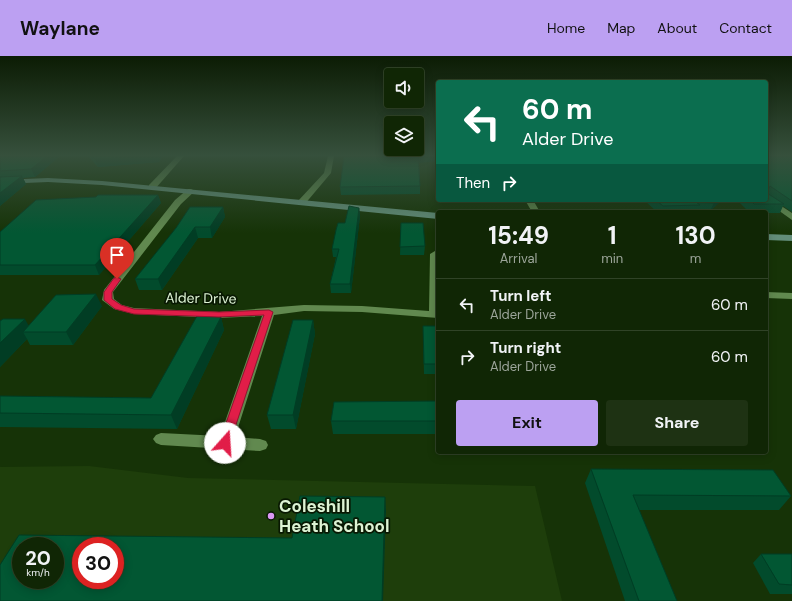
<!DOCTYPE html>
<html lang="en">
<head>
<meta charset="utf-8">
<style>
  :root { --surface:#102605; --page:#1e3213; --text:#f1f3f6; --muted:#9ca59a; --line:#304327; --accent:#bca0f2 }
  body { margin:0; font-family:"DM Sans",sans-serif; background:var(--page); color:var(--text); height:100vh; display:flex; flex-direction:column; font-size:15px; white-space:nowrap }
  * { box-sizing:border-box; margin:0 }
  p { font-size:13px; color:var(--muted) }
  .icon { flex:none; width:22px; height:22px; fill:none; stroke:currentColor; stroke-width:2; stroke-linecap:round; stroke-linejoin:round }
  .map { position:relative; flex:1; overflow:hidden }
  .drawer { position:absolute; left:436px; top:154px; width:332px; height:244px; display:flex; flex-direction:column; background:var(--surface); border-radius:4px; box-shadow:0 2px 10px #0003,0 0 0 1px var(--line) }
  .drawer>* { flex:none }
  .banner { position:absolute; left:436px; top:24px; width:332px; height:122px; border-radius:4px; box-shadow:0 2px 10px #0003,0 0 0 1px var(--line); background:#0b6e4f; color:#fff; overflow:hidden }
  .tools { position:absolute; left:384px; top:12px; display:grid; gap:8px }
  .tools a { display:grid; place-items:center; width:40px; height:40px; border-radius:4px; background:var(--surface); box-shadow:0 2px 10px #0003,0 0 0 1px var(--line); font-size:20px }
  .speed { position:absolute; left:12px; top:481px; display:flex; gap:8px; font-size:20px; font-weight:700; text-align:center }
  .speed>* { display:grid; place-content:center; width:52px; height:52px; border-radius:50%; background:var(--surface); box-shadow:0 2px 10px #0003,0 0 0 1px var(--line); line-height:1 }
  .speed small { font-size:10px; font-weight:400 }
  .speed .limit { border:6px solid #d22; background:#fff; color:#111 }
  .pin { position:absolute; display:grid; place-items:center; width:34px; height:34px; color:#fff; margin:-41px -17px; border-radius:50% 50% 50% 0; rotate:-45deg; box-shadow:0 0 4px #0007 }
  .pin .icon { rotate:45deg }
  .me { position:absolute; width:44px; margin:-22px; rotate:19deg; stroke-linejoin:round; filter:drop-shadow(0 0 3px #0008) }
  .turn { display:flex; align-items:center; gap:14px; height:84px; padding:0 20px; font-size:18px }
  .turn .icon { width:52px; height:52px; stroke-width:2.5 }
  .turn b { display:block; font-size:28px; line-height:34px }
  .then { display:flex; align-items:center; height:38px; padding:0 20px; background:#0003; gap:8px; font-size:15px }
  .eta { display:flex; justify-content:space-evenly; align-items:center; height:68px; text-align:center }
  .eta b { font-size:24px; font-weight:700; line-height:28px }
  .action { display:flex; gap:8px; margin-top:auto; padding:8px 20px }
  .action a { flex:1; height:46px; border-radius:4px; background:var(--accent); color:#111; font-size:16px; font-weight:700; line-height:46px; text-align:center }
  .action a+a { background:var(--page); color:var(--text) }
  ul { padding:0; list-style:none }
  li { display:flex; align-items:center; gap:12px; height:52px; padding:0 20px; border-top:1px solid var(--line) }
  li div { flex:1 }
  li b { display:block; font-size:15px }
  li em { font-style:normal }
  header { display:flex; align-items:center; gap:24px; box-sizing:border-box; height:56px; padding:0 20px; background:var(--accent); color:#111 }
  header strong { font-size:19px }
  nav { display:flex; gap:22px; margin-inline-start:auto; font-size:14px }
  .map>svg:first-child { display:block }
  .built { fill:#1e3e0b; fill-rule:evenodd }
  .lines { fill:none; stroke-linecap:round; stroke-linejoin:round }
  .street { fill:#61894f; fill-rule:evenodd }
  .secondary { fill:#638e7a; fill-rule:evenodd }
  .wall { fill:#024b2c }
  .shaded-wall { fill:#013d24 }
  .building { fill:#025733; stroke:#013d24; fill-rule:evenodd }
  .route { fill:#e11d48; stroke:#92132f }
  .poi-dot { fill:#dc99f4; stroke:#081802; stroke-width:1.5 }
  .labels { text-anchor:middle; stroke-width:3.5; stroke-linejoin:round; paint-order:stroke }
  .street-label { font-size:14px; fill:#ddf3d4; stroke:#081802 }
  .near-poi-label { font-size:17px; font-weight:bold; fill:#ddf3d4; stroke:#081802; text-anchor:start }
</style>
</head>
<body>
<header>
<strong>Waylane</strong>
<nav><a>Home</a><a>Map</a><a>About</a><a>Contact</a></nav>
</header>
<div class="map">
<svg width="792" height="545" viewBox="0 0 792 545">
  <rect width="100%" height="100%" fill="#163307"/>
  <path class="built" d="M89,410L188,422L535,430L562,545H0V411ZM21,490H55V524H21ZM81,490H115V524H81Z"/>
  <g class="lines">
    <g class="street">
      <polygon points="177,100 184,100 155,133 149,133 149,129"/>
      <polygon points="328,100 334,100 331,117 304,149 298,149 298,145 324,117"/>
      <polygon points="188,133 191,133 195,135 181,148 113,236 114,243 122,249 134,252 219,256 304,249 362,250 429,255 430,198 435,195 438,196 438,262 362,256 304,255 274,259 235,381 260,383 266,385 268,389 266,393 260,395 161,389 156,387 153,383 156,379 161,377 220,380 262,260 219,262 134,258 114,253 102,244 104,234 175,144"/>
      <polygon points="766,140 792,157 792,164 764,144 766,144"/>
      <polygon points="525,144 533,144 540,156 532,156"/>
      <polygon points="766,236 792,237 792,243 766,242"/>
    </g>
    <g class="secondary">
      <polygon points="48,122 102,125 438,157 438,163 102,129 48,126 0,128 0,124"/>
      <polygon points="766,178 792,179 792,185 766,184"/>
    </g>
  </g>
  <g class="wall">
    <polygon points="0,100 60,100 35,121 23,122 26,128 0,150"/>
    <polygon points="88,100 162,100 159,106 98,111"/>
    <polygon points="766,100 792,100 792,156 783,150 780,157 766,157 766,156 749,156 737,144 766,144"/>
    <polygon points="419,107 420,130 420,138 341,139 340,131"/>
    <polygon points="158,139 161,147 99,219 0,219 0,176"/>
    <polygon points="445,144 514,144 445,145"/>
    <polygon points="644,144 722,144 710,155 698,155 697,156 657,156"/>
    <polygon points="223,151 225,161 212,182 198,182 162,234 139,234 135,223 176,172"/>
    <polygon points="359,152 360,160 351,237 331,237 330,228 336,201 333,201 332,193 345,167"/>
    <polygon points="401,167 425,190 424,199 400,199"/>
    <polygon points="102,250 73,289 30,289 27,283 0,311 0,265 29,269"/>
    <polygon points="221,261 224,274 177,373 0,371 0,340 151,342"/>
    <polygon points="313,264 315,278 296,373 271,373 267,359"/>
    <polygon points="423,270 438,270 438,318 424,318 423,279"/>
    <polygon points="438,345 438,378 333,378 331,365"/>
    <polygon points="591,413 791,440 779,454 639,454 677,545 625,545 585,427"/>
    <polygon points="761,498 792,498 792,538 770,538 753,507"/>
  </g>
  <g class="shaded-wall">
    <polygon points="47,100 60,100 35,121 31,113"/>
    <polygon points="137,100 162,100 159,106 98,111 95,103"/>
    <polygon points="423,100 438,100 438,105 418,107 418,101"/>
    <polygon points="22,120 26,128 0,150 0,137"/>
    <polygon points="158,139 161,147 99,219 95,209"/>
    <polygon points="717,144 722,144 710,155 714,147"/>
    <polygon points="223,151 225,161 212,182 210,171"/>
    <polygon points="359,152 360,160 351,237 350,228"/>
    <polygon points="195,171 198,182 162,234 158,223"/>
    <polygon points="96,238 102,250 73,289 66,276"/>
    <polygon points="221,261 224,274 177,373 171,359"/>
    <polygon points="25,263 32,276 23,276 27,283 0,311 0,287"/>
    <polygon points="313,264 315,278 296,373 293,359"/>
    <polygon points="385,441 386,455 383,545 382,545"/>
  </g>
  <g class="building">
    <polygon points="0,100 47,100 31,113 0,115"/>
    <polygon points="92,100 137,100 95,103"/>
    <polygon points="350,100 423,100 418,101 420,130 340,131 344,101 350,101"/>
    <polygon points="766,100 792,100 792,145 770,130 767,137 784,148 754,148 750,144 766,144"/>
    <polygon points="22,120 0,137 0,121"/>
    <polygon points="98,139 158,139 95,209 0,209 0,176 36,144 96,141"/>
    <polygon points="656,144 717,144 714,147 696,146 700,149 663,150"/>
    <polygon points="349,150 359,152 350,228 330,228 339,193 332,193 336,174 338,167 345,167"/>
    <polygon points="190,151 223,151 210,171 195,171 158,223 135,223 176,172"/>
    <polygon points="401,167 423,167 425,190 400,191"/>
    <polygon points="96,238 66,276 23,276 56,239"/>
    <polygon points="197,260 221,261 171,359 0,357 0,340 151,342"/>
    <polygon points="3,263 25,263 0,287 0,265"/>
    <polygon points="293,264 313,264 293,359 267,359"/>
    <polygon points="423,270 438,270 438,308 424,308"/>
    <polygon points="438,345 438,365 331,365 334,346"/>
    <polygon points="591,413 773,414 791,440 633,439 677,545 639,545"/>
    <path d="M300,440L385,441L382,545H0V509L19,479L292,482ZM21,490H55V524H21ZM81,490H115V524H81Z"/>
    <polygon points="761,498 792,498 792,529 779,528"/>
  </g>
  <linearGradient id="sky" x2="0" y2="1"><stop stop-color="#0c1c04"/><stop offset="0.56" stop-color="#36503c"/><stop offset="1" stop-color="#36503c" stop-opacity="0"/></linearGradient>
  <rect width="792" height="177" fill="url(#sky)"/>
  <polygon class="route" points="117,221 121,223 112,236 112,243 121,249 134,253 219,256 269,254 273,256 229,390 225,392 221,390 219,387 264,259 219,261 134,258 115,253 104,244 104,236 114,222"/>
  <circle class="poi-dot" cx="271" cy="460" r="4"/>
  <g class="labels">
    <g class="street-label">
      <text transform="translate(201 242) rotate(1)" y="5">Alder Drive</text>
    </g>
    <g class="near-poi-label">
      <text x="279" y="456">Coleshill<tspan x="279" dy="20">Heath School</tspan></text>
    </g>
  </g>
</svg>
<div class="tools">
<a><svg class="icon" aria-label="sound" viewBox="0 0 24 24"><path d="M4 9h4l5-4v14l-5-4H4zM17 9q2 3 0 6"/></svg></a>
<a><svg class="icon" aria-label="layers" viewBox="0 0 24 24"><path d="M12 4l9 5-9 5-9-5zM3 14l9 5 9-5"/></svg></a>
</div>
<div class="speed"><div>20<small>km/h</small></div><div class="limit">30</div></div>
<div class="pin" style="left:117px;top:223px;background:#d93025"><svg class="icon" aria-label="arrive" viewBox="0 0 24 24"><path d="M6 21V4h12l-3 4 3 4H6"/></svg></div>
<svg class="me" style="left:225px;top:387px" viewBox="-20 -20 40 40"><circle r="19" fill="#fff"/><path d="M0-13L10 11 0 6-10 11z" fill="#e11d48"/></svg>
<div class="banner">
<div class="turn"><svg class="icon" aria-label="left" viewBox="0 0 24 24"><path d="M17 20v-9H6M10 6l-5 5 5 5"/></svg><div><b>60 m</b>Alder Drive</div></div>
<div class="then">Then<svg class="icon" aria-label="right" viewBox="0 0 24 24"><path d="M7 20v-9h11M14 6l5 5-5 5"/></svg></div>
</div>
<section class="drawer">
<div class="eta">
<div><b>15:49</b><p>Arrival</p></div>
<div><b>1</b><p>min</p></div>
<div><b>130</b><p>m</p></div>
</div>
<ul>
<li><svg class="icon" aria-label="left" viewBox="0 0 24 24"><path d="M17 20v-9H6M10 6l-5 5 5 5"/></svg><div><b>Turn left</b><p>Alder Drive</p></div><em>60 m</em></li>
<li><svg class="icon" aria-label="right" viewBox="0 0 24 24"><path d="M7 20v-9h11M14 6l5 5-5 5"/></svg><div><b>Turn right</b><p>Alder Drive</p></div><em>60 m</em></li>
</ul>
<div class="action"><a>Exit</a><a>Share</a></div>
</section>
</div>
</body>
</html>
